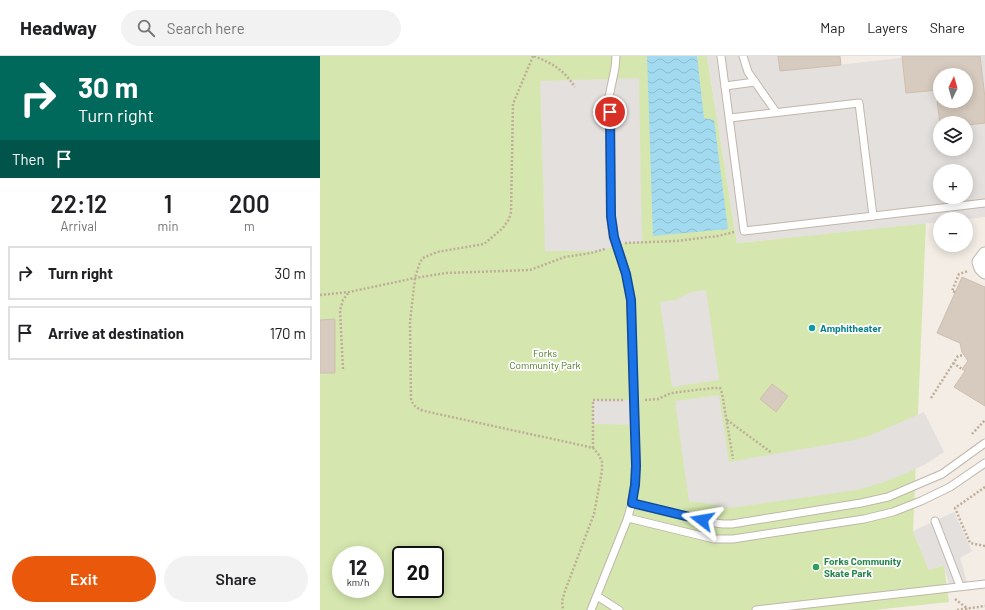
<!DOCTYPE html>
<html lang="en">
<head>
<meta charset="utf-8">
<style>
  :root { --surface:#fff; --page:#f2f2f2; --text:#202124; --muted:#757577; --line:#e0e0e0; --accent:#ea580c }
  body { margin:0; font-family:Barlow,sans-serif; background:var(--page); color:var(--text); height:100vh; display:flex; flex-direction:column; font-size:15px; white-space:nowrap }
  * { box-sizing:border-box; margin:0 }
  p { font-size:13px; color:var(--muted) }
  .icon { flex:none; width:22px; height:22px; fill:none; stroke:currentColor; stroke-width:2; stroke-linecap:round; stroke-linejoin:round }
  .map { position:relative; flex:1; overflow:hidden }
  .panel { display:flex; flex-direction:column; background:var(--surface); width:320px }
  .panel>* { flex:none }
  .hud { background:#00695c; color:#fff; overflow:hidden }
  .needle { width:26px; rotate:5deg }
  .tools { position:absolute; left:613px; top:12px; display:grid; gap:8px }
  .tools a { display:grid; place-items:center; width:40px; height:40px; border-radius:50%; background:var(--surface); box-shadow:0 2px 10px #0003; font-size:20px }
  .speed { position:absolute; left:12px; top:490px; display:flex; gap:8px; font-size:20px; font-weight:700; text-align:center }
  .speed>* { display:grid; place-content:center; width:52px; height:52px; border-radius:50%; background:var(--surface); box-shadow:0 2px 10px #0003; line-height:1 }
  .speed small { font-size:10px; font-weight:400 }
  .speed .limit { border:2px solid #111; border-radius:6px; background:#fff; color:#111 }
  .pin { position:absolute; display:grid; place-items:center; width:34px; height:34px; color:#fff; margin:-17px; border:2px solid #fff; border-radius:50%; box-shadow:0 1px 4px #0007 }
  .me { position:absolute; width:44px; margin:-22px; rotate:284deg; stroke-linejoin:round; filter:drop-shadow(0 0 3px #0008) }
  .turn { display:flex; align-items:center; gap:14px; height:84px; padding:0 12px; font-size:18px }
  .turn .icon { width:52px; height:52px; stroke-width:2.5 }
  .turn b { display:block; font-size:28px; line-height:34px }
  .then { display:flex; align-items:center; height:38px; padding:0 12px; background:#0003; gap:8px; font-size:15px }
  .eta { display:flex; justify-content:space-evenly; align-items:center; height:68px; text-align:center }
  .eta b { font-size:24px; font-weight:600; line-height:28px }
  .primary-button { display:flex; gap:8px; margin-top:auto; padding:8px 12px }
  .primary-button a { flex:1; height:46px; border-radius:24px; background:var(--accent); color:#fff; font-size:16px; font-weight:600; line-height:46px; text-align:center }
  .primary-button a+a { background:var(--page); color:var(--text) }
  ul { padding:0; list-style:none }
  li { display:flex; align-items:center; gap:12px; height:54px; margin:0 8px 6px; padding:0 4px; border:2px solid var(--line); border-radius:0px }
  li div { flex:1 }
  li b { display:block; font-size:15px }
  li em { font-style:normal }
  header { display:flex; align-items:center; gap:24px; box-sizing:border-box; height:56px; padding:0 20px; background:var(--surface); border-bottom:1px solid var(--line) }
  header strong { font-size:19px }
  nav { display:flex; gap:22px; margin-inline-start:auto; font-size:14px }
  .search { width:280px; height:36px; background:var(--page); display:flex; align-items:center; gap:10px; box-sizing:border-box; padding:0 14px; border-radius:22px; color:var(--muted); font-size:15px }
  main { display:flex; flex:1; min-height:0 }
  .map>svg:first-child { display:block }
  .park { fill:#d5e7ae; fill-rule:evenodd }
  .parking { fill:#e3e0de; fill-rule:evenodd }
  .water { fill:url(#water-waves) }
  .building { fill:#d7cabe; stroke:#cfbeae }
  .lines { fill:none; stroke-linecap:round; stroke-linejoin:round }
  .lane-casing { stroke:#c1b6ab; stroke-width:9 }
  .street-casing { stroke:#c1b6ab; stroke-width:15 }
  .path { stroke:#c0ad99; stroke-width:2.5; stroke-dasharray:2 2; stroke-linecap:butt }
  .lane { stroke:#fff; stroke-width:7 }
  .street { stroke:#fff; stroke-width:13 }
  .route-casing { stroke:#114b97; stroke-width:10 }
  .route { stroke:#1a73e8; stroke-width:7 }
  .culture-dot { fill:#0f9aa8; stroke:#fff; stroke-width:1.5 }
  .leisure-dot { fill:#2e9e5b; stroke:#fff; stroke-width:1.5 }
  .labels { text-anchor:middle; stroke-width:3.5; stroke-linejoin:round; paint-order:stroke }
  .culture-label { font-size:10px; font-weight:bold; fill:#0d838f; stroke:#fff; text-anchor:start }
  .park-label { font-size:10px; fill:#517629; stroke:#fff }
  .leisure-label { font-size:10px; font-weight:bold; fill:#27864d; stroke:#fff; text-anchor:start }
</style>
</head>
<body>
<header>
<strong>Headway</strong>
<div class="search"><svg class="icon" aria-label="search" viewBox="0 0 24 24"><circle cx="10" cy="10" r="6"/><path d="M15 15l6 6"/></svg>Search here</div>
<nav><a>Map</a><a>Layers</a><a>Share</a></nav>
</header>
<main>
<section class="panel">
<div class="hud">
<div class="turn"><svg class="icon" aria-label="right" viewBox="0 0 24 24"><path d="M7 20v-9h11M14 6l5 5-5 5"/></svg><div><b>30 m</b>Turn right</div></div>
<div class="then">Then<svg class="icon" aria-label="arrive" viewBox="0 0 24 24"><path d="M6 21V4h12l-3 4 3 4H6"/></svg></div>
</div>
<div class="eta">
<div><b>22:12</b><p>Arrival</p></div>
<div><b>1</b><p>min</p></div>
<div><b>200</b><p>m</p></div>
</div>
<ul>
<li><svg class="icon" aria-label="right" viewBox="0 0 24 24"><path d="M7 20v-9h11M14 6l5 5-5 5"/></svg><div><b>Turn right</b></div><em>30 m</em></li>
<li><svg class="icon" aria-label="arrive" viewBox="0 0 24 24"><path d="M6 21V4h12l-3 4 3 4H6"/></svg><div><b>Arrive at destination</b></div><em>170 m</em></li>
</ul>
<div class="primary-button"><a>Exit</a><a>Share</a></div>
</section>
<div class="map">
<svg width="665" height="554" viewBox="0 0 665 554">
  <defs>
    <pattern id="water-waves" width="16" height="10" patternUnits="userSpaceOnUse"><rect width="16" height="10" fill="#a2daef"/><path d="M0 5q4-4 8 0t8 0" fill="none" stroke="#8dbcce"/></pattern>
  </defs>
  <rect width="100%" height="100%" fill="#f3ede5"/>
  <path class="park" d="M0,0H387L417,187L606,167L593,475L609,514L624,509L629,546L554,554H0ZM21,499H55V533H21ZM81,499H115V533H81Z"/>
  <g class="parking">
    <path d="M387,0H458L460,15L582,2L586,37L615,35L620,69V93H646V69L665,67V161L646,163H620V166L417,187ZM620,115H646V141H620Z"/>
    <polygon points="660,0 665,0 665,42"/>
    <polygon points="319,22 322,186 306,187 279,195 225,195 220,25"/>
    <polygon points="386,234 399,324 352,331 340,246 355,244 371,236"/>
    <polygon points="399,339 409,406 534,384 551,379 604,356 624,396 606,408 587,417 561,427 537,434 410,452 379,446 369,446 355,345"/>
    <polygon points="273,344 315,344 315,369 273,368"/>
    <polygon points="634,456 652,495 640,502 648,529 630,531 623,509 609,514 593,475"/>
  </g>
  <polygon class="water" points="327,0 377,0 384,62 394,64 408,173 333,180"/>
  <g class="building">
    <polygon points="458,0 520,0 521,9 460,15"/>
    <polygon points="582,0 660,0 665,42 665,67 646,69 646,67 620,67 617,45 646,45 646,19 620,19 620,34 586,37"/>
    <polygon points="642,221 665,231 665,350 634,331 645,315 642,313 648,305 642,296 640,287 617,277"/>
    <polygon points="15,263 15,317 0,317 0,264"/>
    <polygon points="452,328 468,340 456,356 440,343"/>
  </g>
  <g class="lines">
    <defs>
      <g id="lane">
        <polyline points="401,0 424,175 665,147"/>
        <polyline points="423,0 428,16 456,56"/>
        <polyline points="405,30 435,26"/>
        <polyline points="410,62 539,47 553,160"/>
        <polyline points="312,447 388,466 403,468 412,468 541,447 568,441 622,418 665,387"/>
        <polyline points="308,462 394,483 413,483 544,463 573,456 601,445 630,431 665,407"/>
        <polyline points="615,465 640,530"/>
        <polyline points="277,540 299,554"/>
        <polyline points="271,554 307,464 312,447 315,429 316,410 311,244 306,218 293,181 291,160 289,41 295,12 296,0"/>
        <polyline points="436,554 665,528"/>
      </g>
      <polyline id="street" points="665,198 659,206 661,212 665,216"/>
    </defs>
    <use href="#lane" class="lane-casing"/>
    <use href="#street" class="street-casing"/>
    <g class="path">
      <path d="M213,0L193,48L191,156L189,163L183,172L164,188L117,196L103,202L100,206L95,222L90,266L91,343C93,350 98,353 104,355L265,390L273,392L279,399L282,406V415L274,458L245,535L242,545L243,554"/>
      <path d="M214,0C233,8 243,13 255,31"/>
      <polyline points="305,187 356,185 398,180 414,176"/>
      <polyline points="635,236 632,235 639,218 648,215"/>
      <polyline points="0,239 29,236 95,222 126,217 210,214 245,201 271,197 285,193"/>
      <polyline points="633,307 642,313"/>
      <polyline points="23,313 20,254 23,244 29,236"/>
      <polyline points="611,342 638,300 644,299"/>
      <polyline points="325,344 338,343 351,337 393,332 400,332 402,337 413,403"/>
      <polyline points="407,364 452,397"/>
      <polyline points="652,378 665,364"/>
      <polyline points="273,392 273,344 304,344"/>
      <polyline points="665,431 635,452 650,487 665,490"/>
      <polyline points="635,543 648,553"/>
      <polyline points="637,554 665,550"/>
    </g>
    <use href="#lane" class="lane"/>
    <use href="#street" class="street"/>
  </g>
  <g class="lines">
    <defs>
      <polyline id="route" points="290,56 291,160 294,181 306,218 311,244 316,410 315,429 312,447 382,464"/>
    </defs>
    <use href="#route" class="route-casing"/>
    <use href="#route" class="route"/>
  </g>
  <circle class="culture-dot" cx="492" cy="272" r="4"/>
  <circle class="leisure-dot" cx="496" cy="511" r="4"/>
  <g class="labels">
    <g class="culture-label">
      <text x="500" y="276">Amphitheater</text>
    </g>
    <g class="park-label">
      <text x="225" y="301">Forks<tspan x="225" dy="12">Community Park</tspan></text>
    </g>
    <g class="leisure-label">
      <text x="504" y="509">Forks Community<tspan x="504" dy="12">Skate Park</tspan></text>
    </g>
  </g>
</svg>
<div class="tools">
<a><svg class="needle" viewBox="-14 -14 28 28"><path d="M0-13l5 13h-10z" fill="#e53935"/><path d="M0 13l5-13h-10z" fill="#757577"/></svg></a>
<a><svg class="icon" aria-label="layers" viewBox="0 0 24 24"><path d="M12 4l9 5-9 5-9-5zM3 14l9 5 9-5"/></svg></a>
<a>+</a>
<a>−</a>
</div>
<div class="speed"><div>12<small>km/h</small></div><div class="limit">20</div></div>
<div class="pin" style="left:290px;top:56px;background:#d93025"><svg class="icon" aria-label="arrive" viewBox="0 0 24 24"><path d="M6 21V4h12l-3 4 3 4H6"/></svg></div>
<svg class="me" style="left:382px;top:464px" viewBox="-20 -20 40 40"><path d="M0-17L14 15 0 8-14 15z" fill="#1a73e8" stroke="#fff" stroke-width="4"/></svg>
</div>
</main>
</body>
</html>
